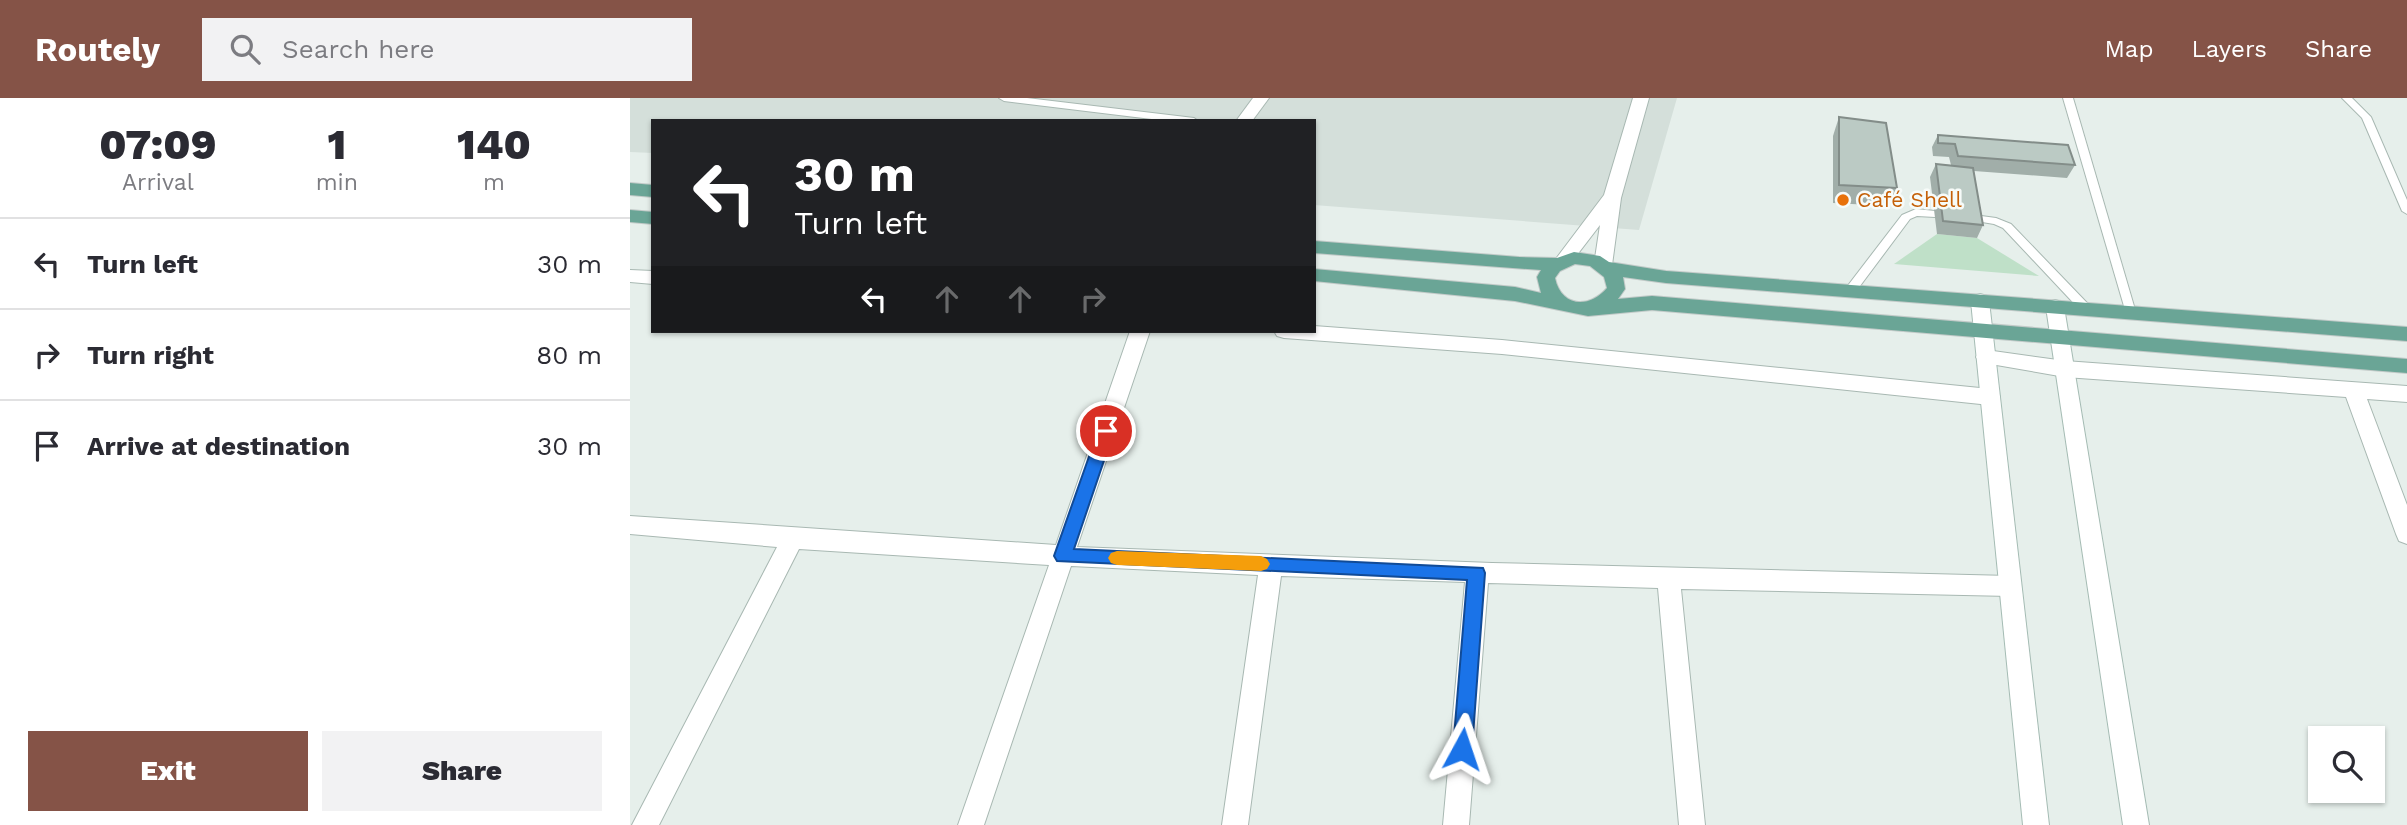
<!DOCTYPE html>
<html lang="en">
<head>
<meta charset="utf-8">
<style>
  :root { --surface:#fff; --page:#f2f2f3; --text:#2b2b33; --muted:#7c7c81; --line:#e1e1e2; --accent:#855347 }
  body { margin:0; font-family:"Work Sans",sans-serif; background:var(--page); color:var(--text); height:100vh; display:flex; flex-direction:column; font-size:26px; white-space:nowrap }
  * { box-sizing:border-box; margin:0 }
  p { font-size:23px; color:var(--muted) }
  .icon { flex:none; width:38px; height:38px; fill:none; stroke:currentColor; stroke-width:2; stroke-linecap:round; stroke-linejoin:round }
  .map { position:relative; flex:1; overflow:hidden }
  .details { display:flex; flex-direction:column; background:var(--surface); width:630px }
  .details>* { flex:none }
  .banner { position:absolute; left:21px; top:21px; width:665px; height:214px; border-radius:0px; box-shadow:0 2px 5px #0004; background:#202124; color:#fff; overflow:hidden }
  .fabs { position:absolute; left:1678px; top:628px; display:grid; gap:14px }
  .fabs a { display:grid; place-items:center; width:77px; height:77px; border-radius:0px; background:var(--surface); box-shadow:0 2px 5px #0004; font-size:35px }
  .pin { position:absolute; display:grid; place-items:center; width:60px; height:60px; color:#fff; margin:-30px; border:4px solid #fff; border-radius:50%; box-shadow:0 2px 7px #0007 }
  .me { position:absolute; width:77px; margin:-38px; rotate:5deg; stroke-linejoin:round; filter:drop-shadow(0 0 5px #0008) }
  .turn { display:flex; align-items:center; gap:24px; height:147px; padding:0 28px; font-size:32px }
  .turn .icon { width:91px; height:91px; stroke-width:2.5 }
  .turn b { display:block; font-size:49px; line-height:60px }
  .lanes { display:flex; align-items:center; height:66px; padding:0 28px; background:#0003; justify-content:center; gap:35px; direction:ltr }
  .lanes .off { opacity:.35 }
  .eta { display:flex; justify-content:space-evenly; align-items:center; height:119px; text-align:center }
  .eta b { font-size:42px; font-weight:800; line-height:49px }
  .primary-button { display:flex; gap:14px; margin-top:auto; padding:14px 28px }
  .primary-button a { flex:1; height:80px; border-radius:0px; background:var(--accent); color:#fff; font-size:28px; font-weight:800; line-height:80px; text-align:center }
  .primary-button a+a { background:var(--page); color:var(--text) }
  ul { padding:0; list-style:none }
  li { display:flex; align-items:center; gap:21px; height:91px; padding:0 28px; border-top:2px solid var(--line) }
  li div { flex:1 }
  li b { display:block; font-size:26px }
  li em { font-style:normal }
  header { display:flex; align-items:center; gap:42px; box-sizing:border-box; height:98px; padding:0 35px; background:var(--accent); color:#fff }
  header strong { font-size:33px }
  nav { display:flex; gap:38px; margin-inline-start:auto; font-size:24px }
  .search { width:490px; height:63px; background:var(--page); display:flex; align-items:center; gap:18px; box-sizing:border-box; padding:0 24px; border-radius:0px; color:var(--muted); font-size:26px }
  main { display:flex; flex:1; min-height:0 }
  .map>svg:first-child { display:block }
  .built { fill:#d4dfda }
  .green { fill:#bfe0c8 }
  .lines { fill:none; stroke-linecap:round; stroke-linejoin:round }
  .lane-casing { stroke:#a8b8b2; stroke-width:2 }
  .street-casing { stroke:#a8b8b2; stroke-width:2 }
  .secondary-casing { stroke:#a4bbb3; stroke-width:2 }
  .primary-casing { stroke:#c2cac8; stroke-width:2 }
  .lane { fill:#fff; fill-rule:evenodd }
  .street { fill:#fff; fill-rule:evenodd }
  .secondary { fill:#fff; fill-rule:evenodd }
  .primary { fill:#6aa596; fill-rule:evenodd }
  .wall { fill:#a1aea9 }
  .building { fill:#bbcac4; stroke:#838d89; stroke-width:2 }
  .route { fill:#1a73e8; stroke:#114b97; stroke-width:2 }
  .slow { fill:#f59e0b }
  .food-dot { fill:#e8710a; stroke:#f7fbf9; stroke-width:2.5 }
  .labels { text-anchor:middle; stroke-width:5; stroke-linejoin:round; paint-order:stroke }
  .food-label { font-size:21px; fill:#c56008; stroke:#f7fbf9; text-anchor:start }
</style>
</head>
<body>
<header>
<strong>Routely</strong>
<div class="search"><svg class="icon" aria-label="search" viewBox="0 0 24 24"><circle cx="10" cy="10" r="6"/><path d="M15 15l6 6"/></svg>Search here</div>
<nav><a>Map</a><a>Layers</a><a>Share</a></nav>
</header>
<main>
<section class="details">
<div class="eta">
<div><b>07:09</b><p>Arrival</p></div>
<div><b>1</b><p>min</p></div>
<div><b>140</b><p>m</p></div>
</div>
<ul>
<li><svg class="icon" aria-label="left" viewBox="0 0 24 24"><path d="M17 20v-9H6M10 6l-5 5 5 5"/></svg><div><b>Turn left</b></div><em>30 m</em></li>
<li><svg class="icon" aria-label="right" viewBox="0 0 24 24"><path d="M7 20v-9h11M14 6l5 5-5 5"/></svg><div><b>Turn right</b></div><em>80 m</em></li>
<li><svg class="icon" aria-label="arrive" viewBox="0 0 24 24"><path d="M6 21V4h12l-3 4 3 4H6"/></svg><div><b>Arrive at destination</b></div><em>30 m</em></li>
</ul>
<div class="primary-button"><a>Exit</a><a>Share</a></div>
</section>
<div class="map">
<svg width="1777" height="727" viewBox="0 0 1777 727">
  <rect width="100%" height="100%" fill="#e6efeb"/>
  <polygon class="built" points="0,0 1047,0 1009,132 684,107 684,23 23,23 23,55 0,54"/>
  <polygon class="green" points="1307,136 1347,140 1409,178 1264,166"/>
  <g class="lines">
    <defs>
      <g id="lane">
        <polygon points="369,0 397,0 564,20 568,23 538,23 374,3"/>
        <polygon points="1433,0 1443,0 1506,215 1505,218 1501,219 1496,215"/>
        <polygon points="1712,0 1722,0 1741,19 1777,102 1777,116 1772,113 1732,20"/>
        <polygon points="1286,111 1305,113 1310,116 1305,119 1287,118 1280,121 1224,196 1216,196 1215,193 1216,190 1272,117"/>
        <polygon points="1344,117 1366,120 1381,126 1460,208 1461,211 1460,214 1452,214 1373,130 1364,126 1340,122 1339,120"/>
      </g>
      <g id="street">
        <polygon points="623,0 639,0 622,23 606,23"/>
        <polygon points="1003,0 1019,0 991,100 982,167 979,172 967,172 964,167 970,127 940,166 928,166 925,162 928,158 974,97"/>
        <polygon points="0,172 23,173 23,186 0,184"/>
        <polygon points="684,228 872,242 1360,291 1367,293 1370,299 1367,305 1360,307 872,256 654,240 647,238 644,233 684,233"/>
        <polygon points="500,233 520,233 447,449 862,465 1380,478 1388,481 1391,488 1388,495 1380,498 1051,491 1075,727 1049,727 1028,490 858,485 839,727 813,727 835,484 651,478 618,727 592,727 628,477 441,468 354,727 328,727 419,467 169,451 29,727 2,727 147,449 0,436 0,418 426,447"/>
        <polygon points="1356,252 1435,263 1777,288 1777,304 1737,301 1777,407 1777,446 1769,443 1766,436 1716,299 1435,279 1349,264 1346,259 1349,254"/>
      </g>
      <g id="secondary">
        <polygon points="1350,196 1357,198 1359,203 1419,727 1393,727 1341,203 1343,198"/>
        <polygon points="1425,202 1432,204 1434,209 1519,727 1493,727 1416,209 1418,204"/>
      </g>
      <g id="primary">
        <polygon points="0,85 23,87 23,99 0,97"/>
        <polygon points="0,112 23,114 23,126 0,124"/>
        <path d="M684,143L889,159L927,160L944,154L970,158L979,164L1036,173L1777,229V243L1036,185L993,179L995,191L988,201L1022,198L1777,261V275L1022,212L958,218L885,203L684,183V171L885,189L911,195L907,179L911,172L684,155ZM945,166L960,168L974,179L977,190C959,211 931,209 925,180L930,173Z"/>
      </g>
    </defs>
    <use href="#lane" class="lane-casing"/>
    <use href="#street" class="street-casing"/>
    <use href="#secondary" class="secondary-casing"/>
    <use href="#primary" class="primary-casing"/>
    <use href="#lane" class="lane"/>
    <use href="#street" class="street"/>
    <use href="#secondary" class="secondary"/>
    <use href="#primary" class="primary"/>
  </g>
  <g class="wall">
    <polygon points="1209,19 1267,90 1259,108 1203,105 1203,38"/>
    <polygon points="1308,37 1445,67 1437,80 1344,73 1353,127 1347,140 1307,136 1300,79 1306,66 1321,67 1319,59 1303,58 1302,49"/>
  </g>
  <g class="building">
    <polygon points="1209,19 1256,25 1267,90 1209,87"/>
    <polygon points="1308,37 1438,47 1445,67 1328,58 1325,46 1308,45"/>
    <polygon points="1306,66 1343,70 1353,127 1313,123"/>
  </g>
  <polygon class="route" points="476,327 484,333 444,451 853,470 855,475 842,651 839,658 832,661 825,658 823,651 837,482 427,463 424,458 468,333"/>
  <polygon class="slow" points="487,453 631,458 637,461 640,466 637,471 631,473 487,467 481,465 478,460 481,455"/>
  <circle class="food-dot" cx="1213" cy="102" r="7"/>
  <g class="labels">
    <g class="food-label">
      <text x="1227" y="109">Café Shell</text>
    </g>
  </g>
</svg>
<div class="fabs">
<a><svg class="icon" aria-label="search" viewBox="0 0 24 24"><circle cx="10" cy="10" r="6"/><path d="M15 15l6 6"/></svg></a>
</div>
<div class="pin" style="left:476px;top:333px;background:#d93025"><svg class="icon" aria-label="arrive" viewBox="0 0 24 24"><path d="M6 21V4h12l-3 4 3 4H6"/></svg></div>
<svg class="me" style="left:832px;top:651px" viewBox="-20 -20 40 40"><path d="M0-17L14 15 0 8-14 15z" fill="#1a73e8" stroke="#fff" stroke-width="4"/></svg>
<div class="banner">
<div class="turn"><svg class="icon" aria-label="left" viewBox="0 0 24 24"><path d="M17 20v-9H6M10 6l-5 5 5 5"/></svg><div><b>30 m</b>Turn left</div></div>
<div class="lanes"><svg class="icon" aria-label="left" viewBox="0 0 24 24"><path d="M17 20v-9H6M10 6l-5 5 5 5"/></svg><svg class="icon off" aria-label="ahead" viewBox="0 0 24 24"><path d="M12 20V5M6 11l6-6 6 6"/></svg><svg class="icon off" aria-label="ahead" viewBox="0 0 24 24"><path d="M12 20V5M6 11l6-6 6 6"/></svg><svg class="icon off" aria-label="right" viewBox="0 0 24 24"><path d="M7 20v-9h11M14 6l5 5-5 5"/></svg></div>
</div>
</div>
</main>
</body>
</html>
